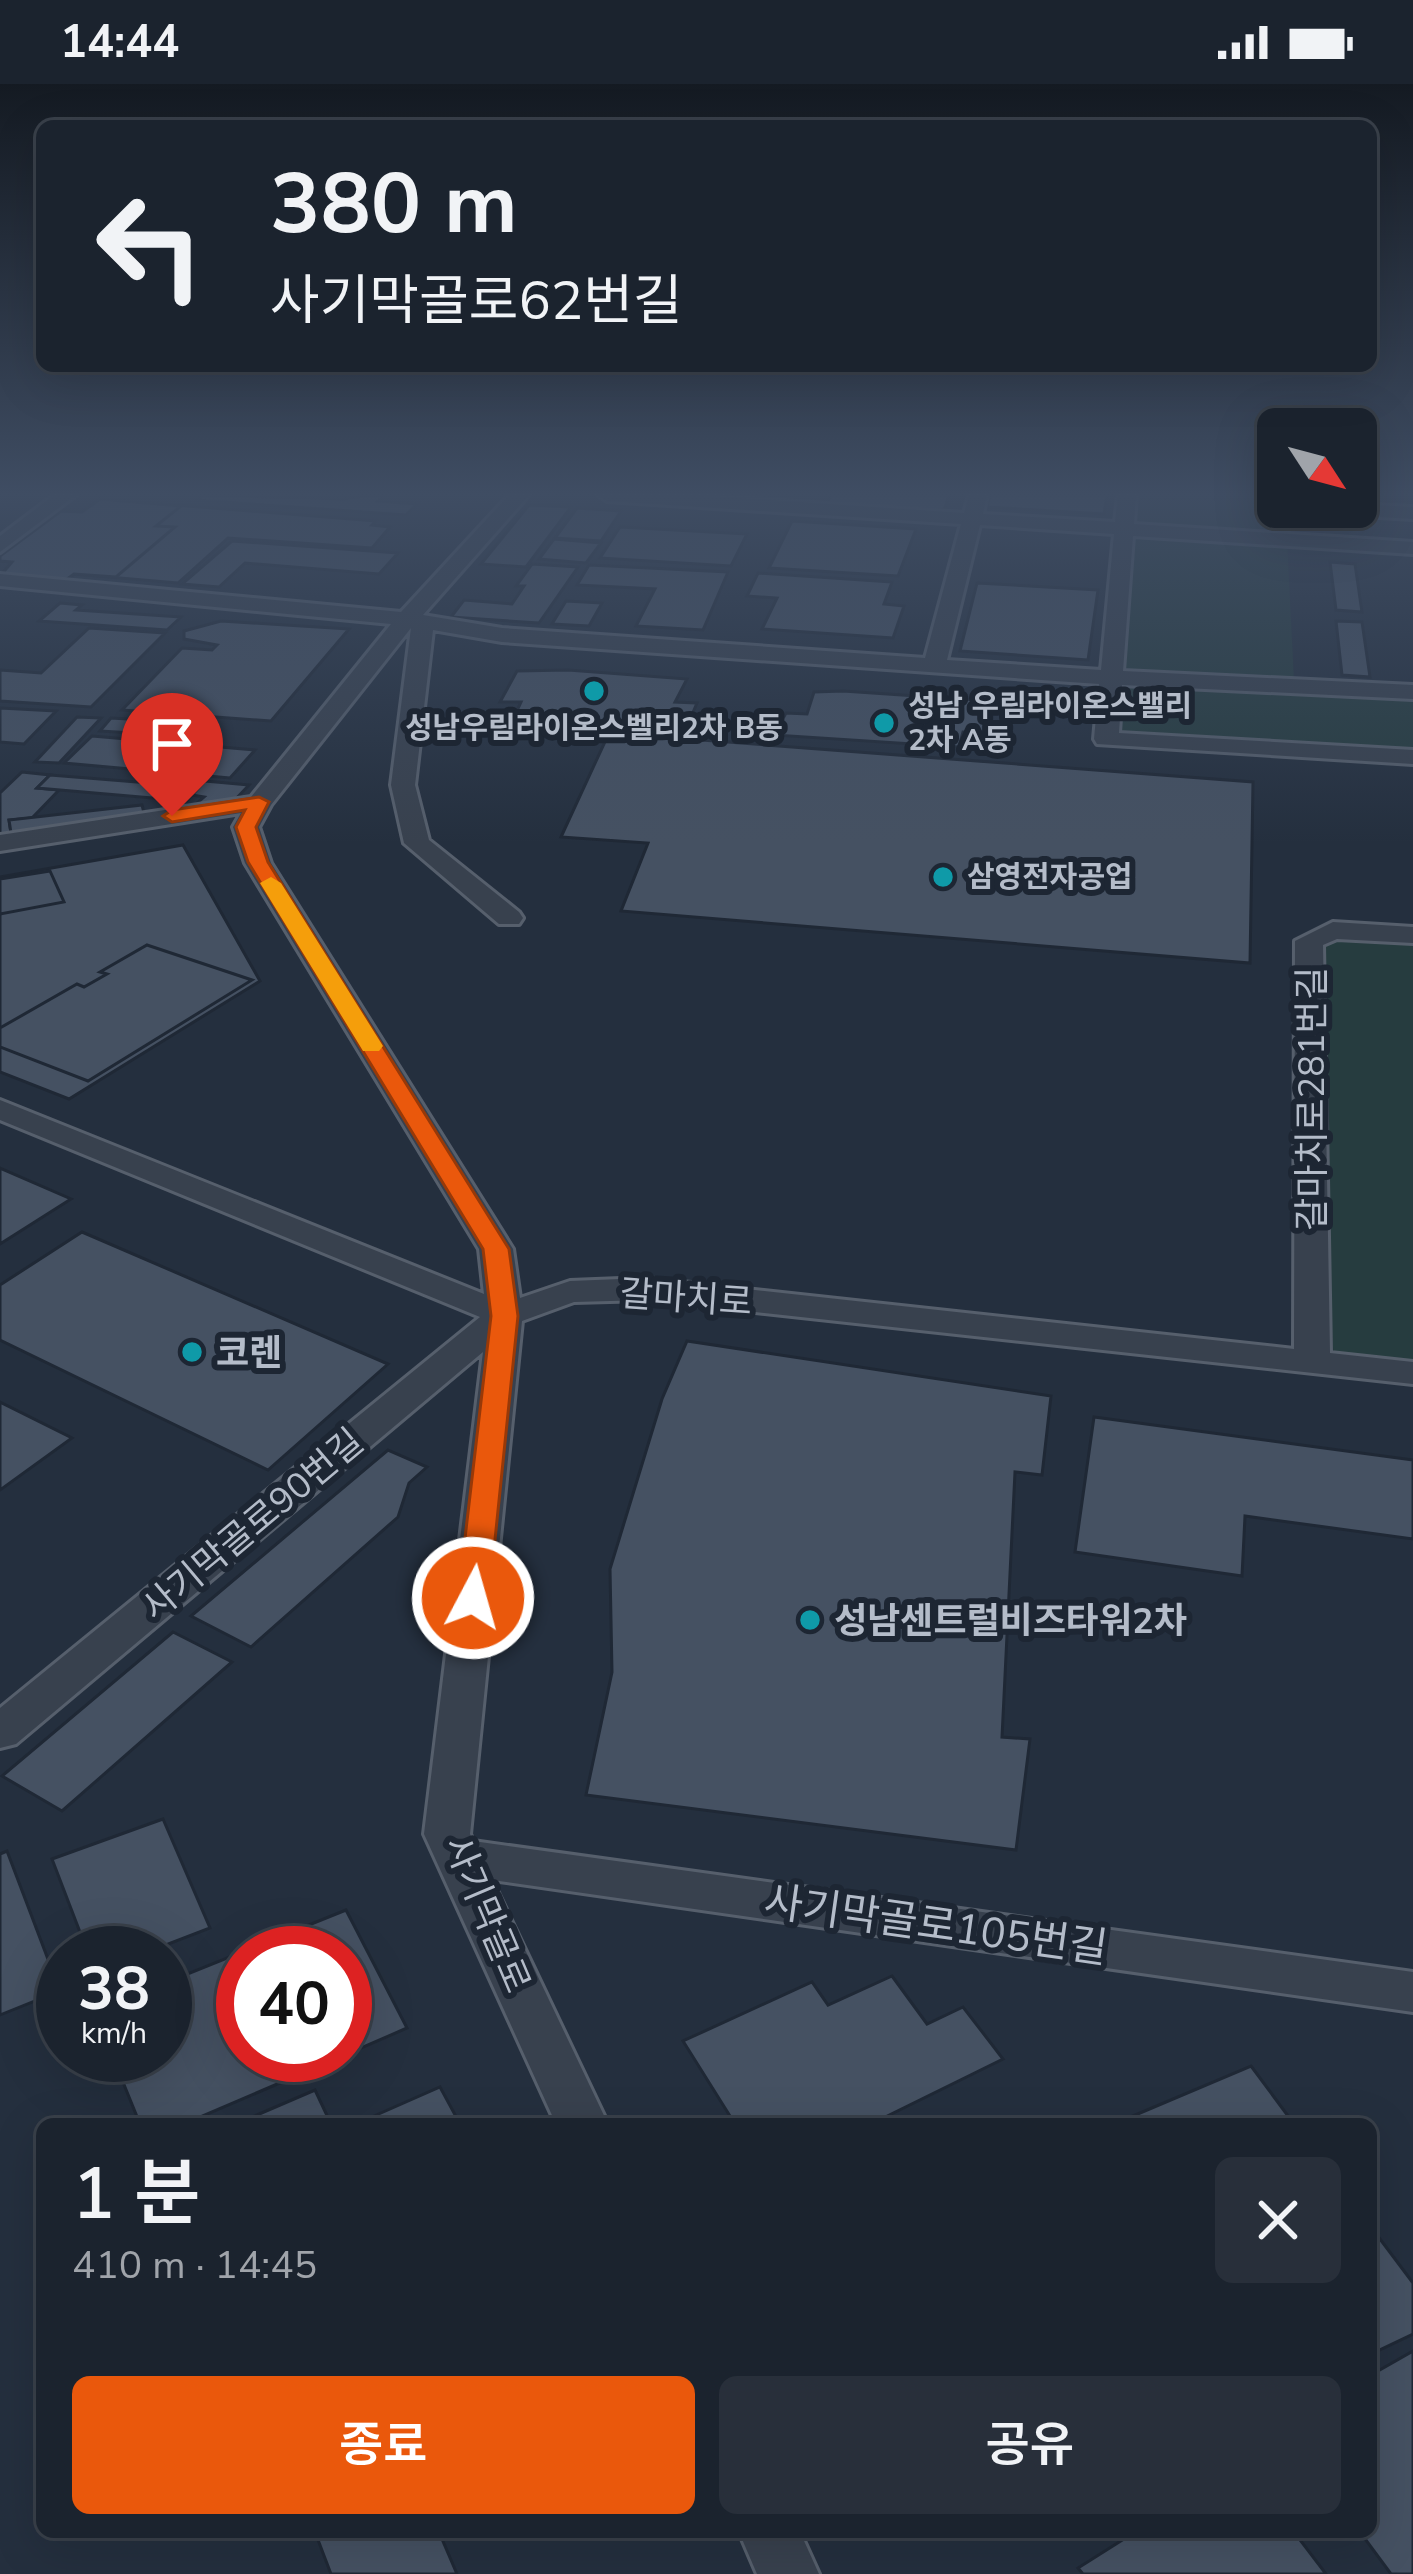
<!DOCTYPE html>
<html lang="ko">
<head>
<meta charset="utf-8">
<style>
  :root { --surface:#1b232e; --page:#282f3a; --text:#f1f3f6; --muted:#a0a4aa; --line:#39404a; --accent:#ea580c }
  body { margin:0; font-family:"Nunito Sans","Noto Sans KR",sans-serif; background:var(--page); color:var(--text); height:100vh; display:flex; flex-direction:column; font-size:45px; white-space:nowrap }
  * { box-sizing:border-box; margin:0 }
  p { font-size:39px; color:var(--muted) }
  .icon { flex:none; width:66px; height:66px; fill:none; stroke:currentColor; stroke-width:2; stroke-linecap:round; stroke-linejoin:round }
  .map { position:relative; flex:1; overflow:hidden }
  .panel { position:absolute; left:36px; top:2034px; width:1341px; height:420px; display:flex; flex-direction:column; background:var(--surface); border-radius:18px; box-shadow:0 12px 48px #0002,0 0 0 3px var(--line) }
  .panel>* { flex:none }
  .guide { position:absolute; left:36px; top:36px; width:1341px; height:252px; border-radius:18px; box-shadow:0 12px 48px #0002,0 0 0 3px var(--line); background:#1b232e; color:var(--text); overflow:hidden }
  .needle { width:78px; rotate:126deg }
  .tools { position:absolute; left:1257px; top:324px; display:grid; gap:24px }
  .tools a { display:grid; place-items:center; width:120px; height:120px; border-radius:18px; background:var(--surface); box-shadow:0 12px 48px #0002,0 0 0 3px var(--line); font-size:60px }
  .speed { position:absolute; left:36px; top:1842px; display:flex; gap:24px; font-size:60px; font-weight:700; text-align:center }
  .speed>* { display:grid; place-content:center; width:156px; height:156px; border-radius:50%; background:var(--surface); box-shadow:0 12px 48px #0002,0 0 0 3px var(--line); line-height:1 }
  .speed small { font-size:30px; font-weight:400 }
  .speed .limit { border:18px solid #d22; background:#fff; color:#111 }
  .pin { position:absolute; display:grid; place-items:center; width:102px; height:102px; color:#fff; margin:-123px -51px; border-radius:50% 50% 50% 0; rotate:-45deg; box-shadow:0 0 12px #0007 }
  .pin .icon { rotate:45deg }
  .me { position:absolute; width:132px; margin:-66px; rotate:6deg; stroke-linejoin:round; filter:drop-shadow(0 0 9px #0008) }
  .turn { display:flex; align-items:center; gap:42px; height:252px; padding:0 36px; font-size:54px }
  .turn .icon { width:156px; height:156px; stroke-width:2.5 }
  .turn b { display:block; font-size:84px; line-height:102px }
  .round { display:grid; place-items:center; flex:none; width:126px; height:126px; border-radius:18px; background:var(--page) }
  .summary { display:flex; align-items:center; justify-content:space-between; height:204px; padding:0 36px }
  h1 { font-size:72px; font-weight:600; line-height:90px }
  .button { display:flex; gap:24px; margin-top:auto; padding:24px 36px }
  .button a { flex:1; height:138px; border-radius:18px; background:var(--accent); color:#fff; font-size:48px; font-weight:600; line-height:138px; text-align:center }
  .button a+a { background:var(--page); color:var(--text) }
  .status { display:flex; justify-content:space-between; align-items:center; height:84px; padding:0 60px; background:var(--surface); direction:ltr }
  .status svg { height:33px; fill:currentColor }
  .map>svg:first-child { display:block }
  .green { fill:#263c3f }
  .building { fill:#455162; stroke:#1f2835; stroke-width:3 }
  .lines { fill:none; stroke-linecap:round; stroke-linejoin:round }
  .minor-casing { stroke:#565f6c; stroke-width:6 }
  .minor { fill:#38414e; fill-rule:evenodd }
  .route { fill:#ea580c; stroke:#983908; stroke-width:3 }
  .slow { fill:#f59e0b }
  .culture-dot { fill:#0f9aa8; stroke:#1d2633; stroke-width:4.5 }
  .labels { text-anchor:middle; stroke-width:12; stroke-linejoin:round; paint-order:stroke }
  .far-poi-label { font-size:30px; font-weight:bold; fill:#b4bcc9; stroke:#1d2633; text-anchor:start }
  .street-label { font-size:36px; fill:#b4bcc9; stroke:#1d2633 }
  .poi-label { font-size:36px; font-weight:bold; fill:#b4bcc9; stroke:#1d2633; text-anchor:start }
  .near-street-label { font-size:42px; fill:#b4bcc9; stroke:#1d2633 }
</style>
</head>
<body>
<div class="status"><b>14:44</b><svg viewBox="0 0 49 12"><path d="M0 12V9h3v3zM5 12V6h3v6zM10 12V3h3v9zM15 12V0h3v12zM26 1h20v11H26zM47 4h2v5h-2z"/></svg></div>
<div class="map">
<svg width="1413" height="2490" viewBox="0 0 1413 2490">
  <rect width="100%" height="100%" fill="#242f3e"/>
  <g class="green">
    <polygon points="1132,411 1271,411 1269,440 1256,448 1287,455 1294,596 1116,584 1125,446 1138,442 1132,438"/>
    <polygon points="1114,590 1413,608 1413,673 1106,655"/>
    <polygon points="1333,846 1413,851 1413,1288 1334,1280 1309,857"/>
  </g>
  <g class="building">
    <polygon points="203,411 345,415 368,411 383,412 378,417 417,420 406,431 196,416"/>
    <polygon points="831,411 949,411 944,426 827,420"/>
    <polygon points="990,411 1107,411 1104,430 987,423"/>
    <polygon points="100,415 376,437 372,441 390,443 372,464 228,454 178,499 74,490 63,498 0,492 12,478 0,477 0,472 61,427 82,428"/>
    <polygon points="100,415 181,422 156,442 175,443 116,493 74,490 63,498 0,492 12,478 0,477 0,472 61,427 82,428"/>
    <polygon points="529,421 571,423 526,483 481,480"/>
    <polygon points="577,424 621,427 601,457 555,454"/>
    <polygon points="792,437 916,445 898,492 769,484"/>
    <polygon points="620,443 747,450 731,482 600,474"/>
    <polygon points="554,455 601,459 586,479 539,475"/>
    <polygon points="232,457 398,469 379,490 245,479 219,503 182,500"/>
    <polygon points="1330,478 1355,480 1362,528 1336,526"/>
    <polygon points="532,480 578,483 539,539 451,533 464,516 512,520 524,502 516,502"/>
    <polygon points="589,481 728,488 703,546 636,542 655,505 577,501"/>
    <polygon points="758,489 892,498 884,520 904,522 893,554 762,545 777,514 747,512"/>
    <polygon points="977,499 1098,506 1088,576 960,567"/>
    <polygon points="566,517 602,519 589,542 552,540"/>
    <polygon points="60,519 82,521 76,526 181,533 167,546 39,537"/>
    <polygon points="221,537 349,545 271,637 122,626 182,564 212,566 217,561 184,555 184,547"/>
    <polygon points="1336,537 1362,538 1370,593 1342,591"/>
    <polygon points="89,544 165,549 91,623 0,617 0,586 41,589"/>
    <polygon points="568,586 687,595 675,618 697,619 688,640 514,633 521,618 500,618 517,587"/>
    <polygon points="843,607 990,617 987,648 963,648 959,663 774,651 786,629 807,630 814,608"/>
    <polygon points="0,624 56,627 24,660 0,658"/>
    <polygon points="77,633 101,634 59,679 35,678"/>
    <polygon points="111,634 160,637 149,650 100,647"/>
    <polygon points="609,649 1253,698 1250,879 621,827 648,759 561,753"/>
    <polygon points="92,652 255,666 230,694 64,679"/>
    <polygon points="22,688 50,691 37,704 59,706 32,734 9,736 11,749 0,751 0,709"/>
    <polygon points="50,691 199,703 187,717 37,704"/>
    <polygon points="205,697 249,701 232,719 203,725 197,719 204,713 192,711"/>
    <polygon points="142,721 145,733 11,749 9,736"/>
    <polygon points="183,761 260,897 69,1015 0,988 0,793"/>
    <polygon points="50,787 64,818 0,830 0,795"/>
    <polygon points="147,861 252,896 88,997 0,963 0,944 77,900 84,903 107,890 100,888"/>
    <polygon points="0,1084 71,1115 0,1160"/>
    <polygon points="82,1148 388,1280 268,1386 0,1256 0,1201"/>
    <polygon points="687,1257 1051,1312 1042,1391 1015,1388 1002,1653 1030,1655 1016,1766 586,1711 612,1588 610,1485 662,1315"/>
    <polygon points="0,1318 72,1354 0,1406"/>
    <polygon points="1094,1333 1413,1376 1413,1455 1245,1432 1242,1492 1075,1468"/>
    <polygon points="388,1366 427,1383 409,1399 398,1433 251,1563 191,1532"/>
    <polygon points="173,1548 232,1578 62,1727 2,1692"/>
    <polygon points="163,1735 210,1844 145,1869 88,1869 52,1775"/>
    <polygon points="7,1767 60,1907 0,1931 0,1770"/>
    <polygon points="346,1826 407,1944 345,1971 345,1869 243,1869 243,1971 345,1971 184,2040 140,2040 112,1971 165,1971 165,1899"/>
    <polygon points="892,1892 927,1940 963,1923 1003,1975 871,2040 735,2040 683,1957 812,1898 828,1921"/>
    <polygon points="1251,1982 1294,2040 1114,2040"/>
    <polygon points="440,2003 460,2040 356,2040"/>
    <polygon points="315,2006 331,2040 236,2040"/>
    <polygon points="1371,2143 1413,2199 1413,2250 1371,2270"/>
    <polygon points="1413,2267 1413,2490 1391,2490 1360,2448 1371,2448 1371,2291"/>
    <polygon points="315,2448 439,2448 457,2490 331,2490"/>
    <polygon points="1135,2448 1294,2448 1326,2490 1083,2490 1078,2484"/>
  </g>
  <g class="lines">
    <defs>
      <g id="minor">
        <polygon points="54,411 76,411 0,468 0,452"/>
        <path d="M509,411H529L423,531L502,544L925,574L961,440L607,417L598,411H693L964,429L969,411H987L983,430L1115,438L1118,411H1136L1134,440L1413,458V470L1133,452L1123,587L1413,601V615L1122,601L1119,649L1413,666V680L1097,660L1094,655L1099,600L502,558L433,546L415,701L429,756L519,828L523,834L519,840H499L404,759L391,701L411,544L271,721L259,743L271,779L513,1165L520,1214L570,1197L646,1194L1294,1265L1295,857L1333,838L1413,843V859L1337,855L1323,861L1330,1269L1413,1278V1300L646,1216L574,1218L522,1237L470,1750L473,1757L1413,1888V1928L492,1796L608,2040H556L424,1750L483,1268L16,1660L0,1664V1624L480,1233L0,1036V1016L484,1210L479,1165L245,779L233,743L241,729L0,767V751L251,713L391,540L0,502V490L401,528ZM980,441L1114,450L1101,586L947,576Z"/>
        <polygon points="1356,420 1413,423 1413,435 1312,429 1302,423"/>
        <polygon points="739,2448 800,2448 819,2490 757,2490"/>
      </g>
    </defs>
    <use href="#minor" class="minor-casing"/>
    <use href="#minor" class="minor"/>
  </g>
  <linearGradient id="sky" x2="0" y2="1"><stop stop-color="#141a22"/><stop offset="0.54" stop-color="#3f4d63"/><stop offset="1" stop-color="#3f4d63" stop-opacity="0"/></linearGradient>
  <rect width="1413" height="759" fill="url(#sky)"/>
  <polygon class="route" points="259,713 269,718 256,743 268,778 509,1165 518,1232 489,1514 485,1522 462,1522 458,1514 491,1232 483,1165 248,778 236,743 245,726 172,738 163,732 172,726"/>
  <polygon class="slow" points="271,793 281,799 383,962 379,967 363,967 360,962 260,799"/>
  <g class="culture-dot">
    <circle cx="594" cy="607" r="12"/>
    <circle cx="884" cy="639" r="12"/>
    <circle cx="943" cy="793" r="12"/>
    <circle cx="192" cy="1268" r="12"/>
    <circle cx="810" cy="1536" r="12"/>
  </g>
  <g class="labels">
    <g class="far-poi-label">
      <text x="908" y="632">성남 우림라이온스밸리<tspan x="908" dy="34">2차 A동</tspan></text>
      <text x="594" y="654" text-anchor="middle">성남우림라이온스벨리2차 B동</text>
      <text x="967" y="803">삼영전자공업</text>
    </g>
    <g class="street-label">
      <text transform="translate(1311 1015) rotate(-90)" y="13">갈마치로281번길</text>
      <text transform="translate(686 1213) rotate(4)" y="13">갈마치로</text>
      <text transform="translate(252 1440) rotate(-40)" y="13">사기막골로90번길</text>
      <text transform="translate(488 1830) rotate(67)" y="13">사기막골로</text>
    </g>
    <g class="poi-label">
      <text x="216" y="1281">코렌</text>
      <text x="834" y="1549">성남센트럴비즈타워2차</text>
    </g>
    <g class="near-street-label">
      <text transform="translate(936 1840) rotate(8)" y="15">사기막골로105번길</text>
    </g>
  </g>
</svg>
<div class="tools">
<a><svg class="needle" viewBox="-14 -14 28 28"><path d="M0-13l5 13h-10z" fill="#e53935"/><path d="M0 13l5-13h-10z" fill="#a0a4aa"/></svg></a>
</div>
<div class="speed"><div>38<small>km/h</small></div><div class="limit">40</div></div>
<div class="pin" style="left:172px;top:732px;background:#d93025"><svg class="icon" aria-label="arrive" viewBox="0 0 24 24"><path d="M6 21V4h12l-3 4 3 4H6"/></svg></div>
<svg class="me" style="left:473px;top:1514px" viewBox="-20 -20 40 40"><circle r="17" fill="#ea580c" stroke="#fff" stroke-width="3"/><path d="M0-11L8 9 0 5-8 9z" fill="#fff"/></svg>
<div class="guide">
<div class="turn"><svg class="icon" aria-label="left" viewBox="0 0 24 24"><path d="M17 20v-9H6M10 6l-5 5 5 5"/></svg><div><b>380 m</b>사기막골로62번길</div></div>
</div>
<section class="panel">
<div class="summary"><div><h1>1 분</h1><p>410 m · 14:45</p></div><a class="round"><svg class="icon" aria-label="close" viewBox="0 0 24 24"><path d="M6 6l12 12M18 6L6 18"/></svg></a></div>
<div class="button"><a>종료</a><a>공유</a></div>
</section>
</div>
</body>
</html>
